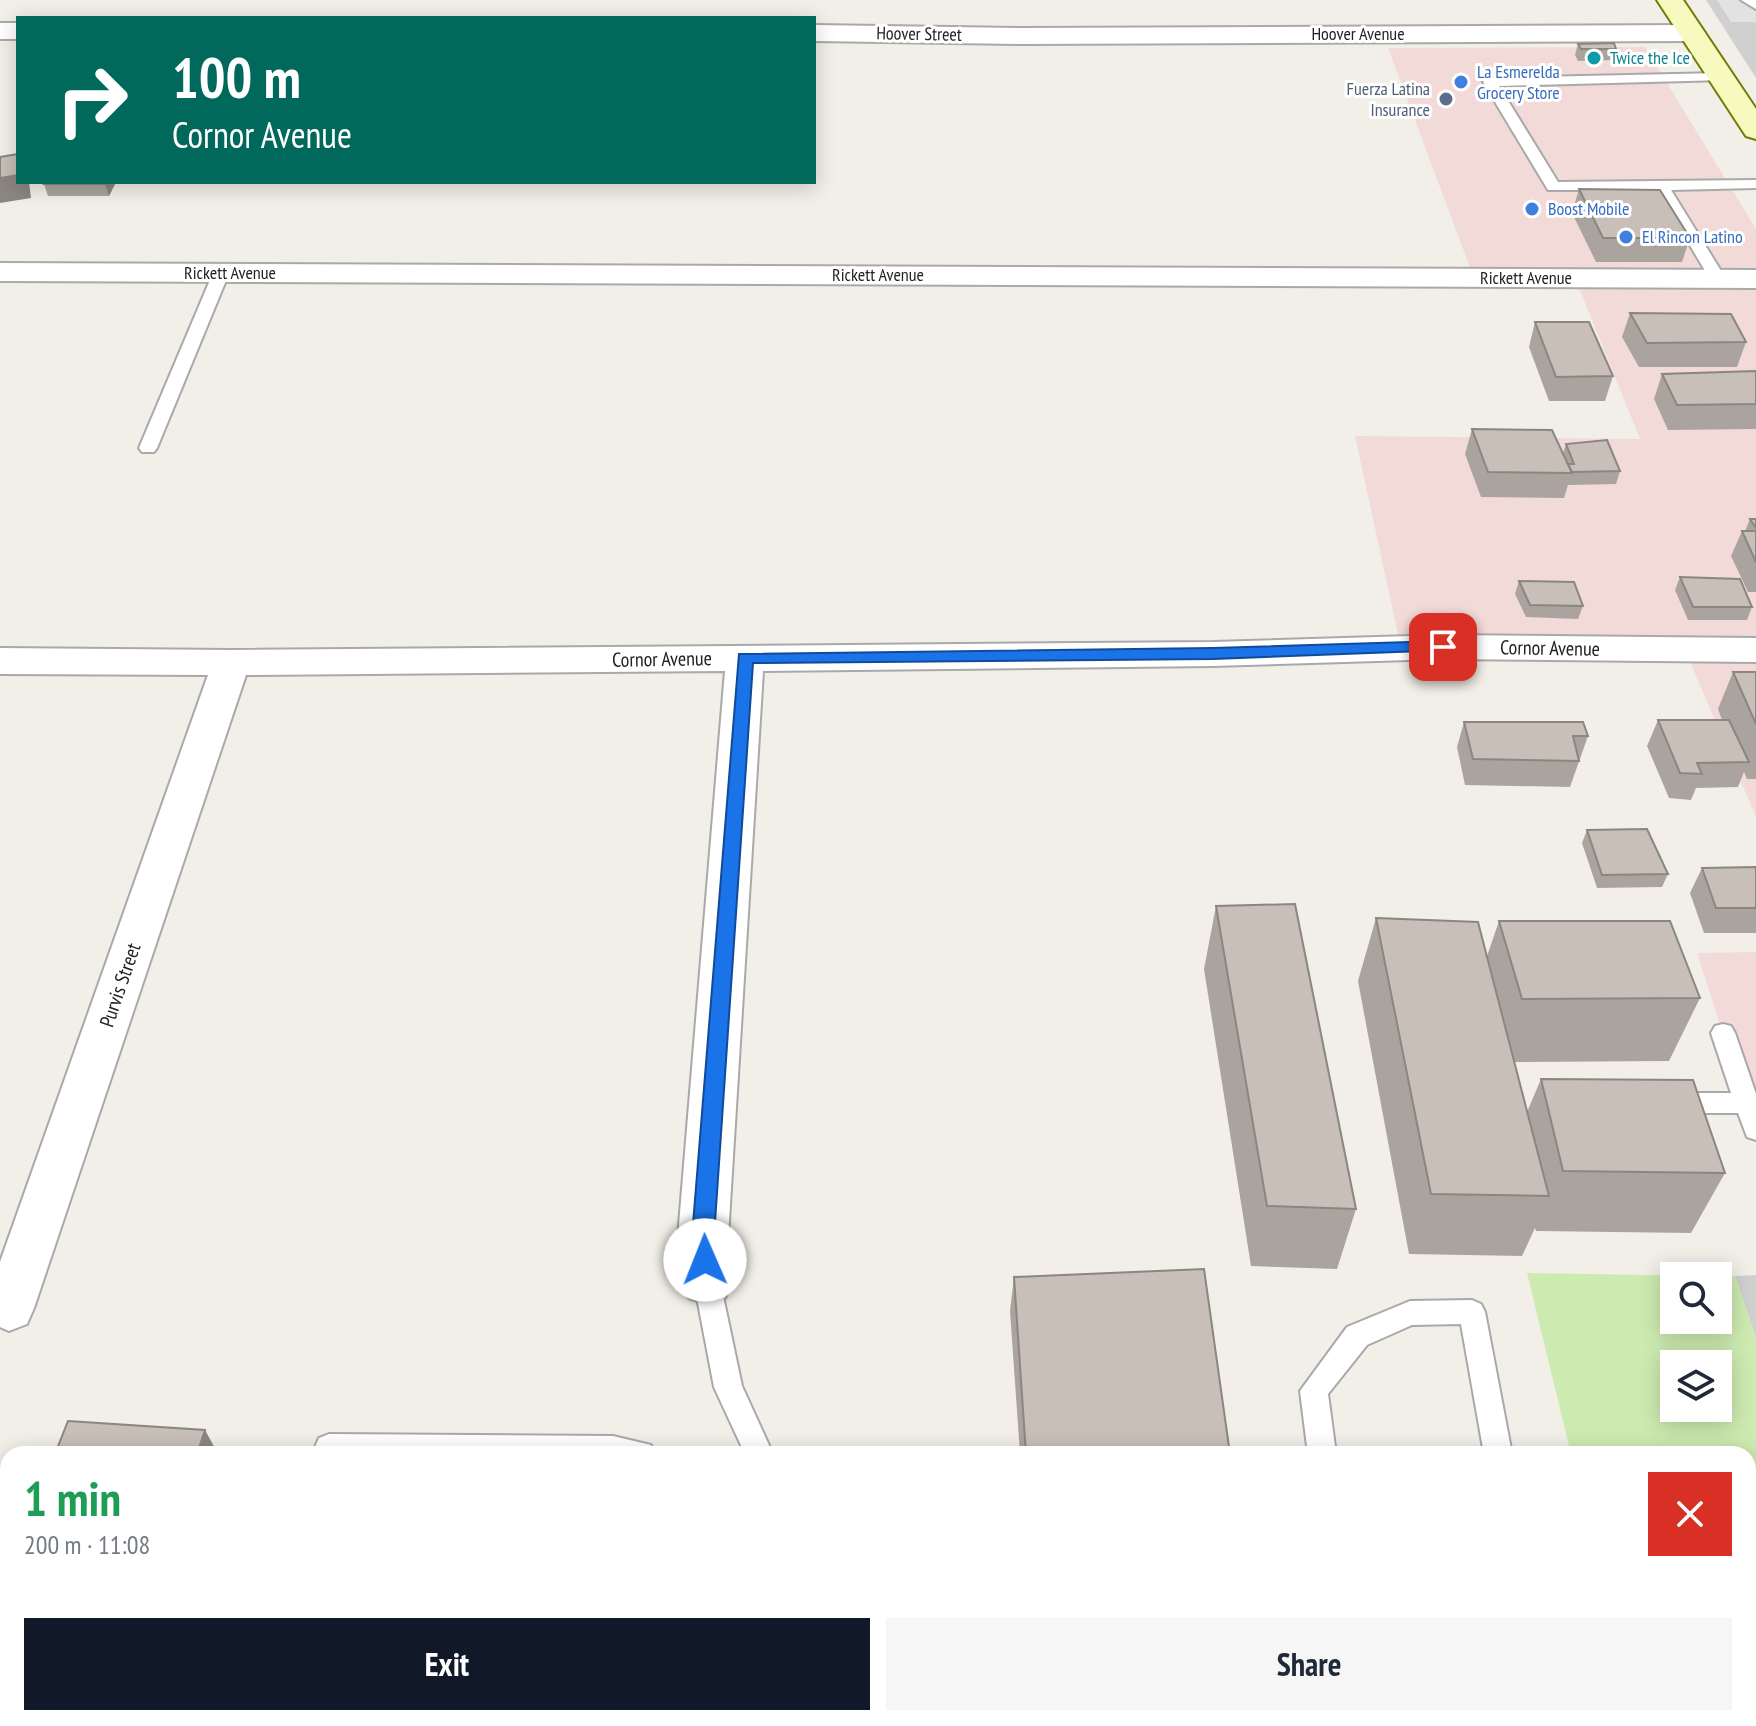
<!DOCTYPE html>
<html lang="en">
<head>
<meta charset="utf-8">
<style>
  :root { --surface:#fff; --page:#f6f6f7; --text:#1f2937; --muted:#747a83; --accent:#111827 }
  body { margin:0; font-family:"PT Sans Narrow",sans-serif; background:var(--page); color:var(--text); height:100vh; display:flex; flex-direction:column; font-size:30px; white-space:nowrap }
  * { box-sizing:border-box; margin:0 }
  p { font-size:26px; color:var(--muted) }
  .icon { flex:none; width:44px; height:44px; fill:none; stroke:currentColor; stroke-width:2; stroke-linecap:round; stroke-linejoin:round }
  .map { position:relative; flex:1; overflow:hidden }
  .drawer { position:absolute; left:0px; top:1446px; width:1756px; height:280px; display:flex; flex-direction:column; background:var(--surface); border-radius:24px 24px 0 0; box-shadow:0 4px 20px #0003 }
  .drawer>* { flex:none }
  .hud { position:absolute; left:16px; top:16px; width:800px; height:168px; border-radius:0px; box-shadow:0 4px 20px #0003; background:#00695c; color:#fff; overflow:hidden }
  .controls { position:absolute; left:1660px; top:1262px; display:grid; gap:16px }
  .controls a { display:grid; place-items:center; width:72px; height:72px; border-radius:0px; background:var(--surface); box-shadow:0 4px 20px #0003; font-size:40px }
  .pin { position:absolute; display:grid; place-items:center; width:68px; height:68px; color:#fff; margin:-34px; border-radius:16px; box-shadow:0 4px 12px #0006 }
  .me { position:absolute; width:88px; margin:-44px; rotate:359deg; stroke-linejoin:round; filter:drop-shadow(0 0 6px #0008) }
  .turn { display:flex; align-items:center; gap:28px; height:168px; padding:0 24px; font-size:36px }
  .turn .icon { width:104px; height:104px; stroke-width:2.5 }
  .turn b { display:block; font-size:56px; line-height:68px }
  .round { display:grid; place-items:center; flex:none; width:84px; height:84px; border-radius:0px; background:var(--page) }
  .overview { display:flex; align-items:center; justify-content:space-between; height:136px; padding:0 24px }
  h1 { font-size:48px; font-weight:700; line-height:60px; color:#1e9e55 }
  .button { display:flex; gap:16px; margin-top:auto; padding:16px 24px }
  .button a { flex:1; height:92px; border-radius:0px; background:var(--accent); color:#fff; font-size:32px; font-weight:700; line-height:92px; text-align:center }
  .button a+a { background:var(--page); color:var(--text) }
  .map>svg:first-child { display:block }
  .commercial { fill:#f2dad9 }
  .religious { fill:#d0d0d0 }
  .grass { fill:#cdebb0; fill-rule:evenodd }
  .parking { fill:#e2e2e2 }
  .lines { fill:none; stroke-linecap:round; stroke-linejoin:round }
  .service-casing { stroke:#a9a9a9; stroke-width:4 }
  .minor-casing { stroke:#a9a9a9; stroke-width:4 }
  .secondary-casing { stroke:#707d05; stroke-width:4 }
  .service { fill:#fff; fill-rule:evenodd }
  .minor { fill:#fff; fill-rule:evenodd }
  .secondary { fill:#f7fabf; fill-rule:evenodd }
  .wall { fill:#aba49e }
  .shaded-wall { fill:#8b8681 }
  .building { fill:#c7bfb8; stroke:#8b8681; stroke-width:2 }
  .route { fill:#1a73e8; stroke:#114b97; stroke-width:2 }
  .culture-dot { fill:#0f9aa8; stroke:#fff; stroke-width:3 }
  .shop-dot { fill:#3f7fe0; stroke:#fff; stroke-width:3 }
  .service-dot { fill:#5c6f8a; stroke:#fff; stroke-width:3 }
  .labels { text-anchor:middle; stroke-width:6; stroke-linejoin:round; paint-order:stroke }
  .far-street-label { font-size:18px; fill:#222; stroke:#fff }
  .far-culture-label { font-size:18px; fill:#0d838f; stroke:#fff; text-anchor:start }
  .far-shop-label { font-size:18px; fill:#366cbe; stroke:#fff; text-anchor:start }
  .far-service-label { font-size:18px; fill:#4e5e75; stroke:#fff; text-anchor:end }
  .street-label { font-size:20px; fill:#222; stroke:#fff }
</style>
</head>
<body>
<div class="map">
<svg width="1756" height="1726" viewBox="0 0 1756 1726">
  <rect width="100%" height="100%" fill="#f2efe9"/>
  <g class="commercial">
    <polygon points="1645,47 1756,229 1756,817 1685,650 1401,648 1355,436 1640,439 1575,278 1474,278 1388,48"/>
    <polygon points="1756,952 1756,1120 1723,1033 1697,953"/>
    <polygon points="1748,1650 1756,1650 1756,1726 1654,1726 1652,1718 1748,1718"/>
  </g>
  <g class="religious">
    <polygon points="1706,0 1756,0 1756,78"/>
    <polygon points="1756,1275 1756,1338 1735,1276"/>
  </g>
  <path class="grass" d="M1527,1273L1714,1276H1674V1320H1718V1276H1735L1756,1338V1627H1748V1454H1571ZM1674,1364H1718V1408H1674Z"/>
  <polygon class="parking" points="1717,0 1756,0 1756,22 1731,22"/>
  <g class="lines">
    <defs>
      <g id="service">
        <polygon points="1741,0 1756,0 1756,9"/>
        <polygon points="1721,73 1726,74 1726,80 1499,86 1558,182 1756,180 1756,188 1671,190 1726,279 1718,284 1710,279 1657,190 1548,190 1483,82 1490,78"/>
        <polygon points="221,268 229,273 157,448 154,452 142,452 139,448 213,273"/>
        <polygon points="1723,1024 1731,1026 1735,1033 1756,1094 1756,1140 1747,1137 1738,1113 1674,1113 1665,1110 1662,1103 1665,1096 1674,1093 1731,1093 1711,1033 1715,1026"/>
        <polygon points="707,1270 716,1274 720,1282 742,1386 773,1454 745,1454 714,1387 694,1282 698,1274"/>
        <polygon points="1472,1300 1481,1304 1485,1312 1512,1454 1484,1454 1461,1324 1412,1325 1367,1345 1328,1394 1336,1454 1308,1454 1300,1391 1347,1327 1410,1301"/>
        <polygon points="329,1434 613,1436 651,1445 655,1454 318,1454 315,1447 319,1438"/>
        <rect x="1748" y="1635" width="8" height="30"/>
      </g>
      <g id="minor">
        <rect x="0" y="23" width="18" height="16"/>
        <polygon points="814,25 1024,28 1692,25 1701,28 1705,33 1701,38 1692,41 1024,44 814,41"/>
        <polygon points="0,263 1756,270 1756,288 0,281"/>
        <polygon points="1443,635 1756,638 1756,662 1443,659 1213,666 763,671 728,1237 732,1282 725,1298 707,1304 689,1298 682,1282 678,1237 725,671 246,675 34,1308 27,1324 9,1331 0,1327 0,1262 208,675 0,674 0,648 231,650 1213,642"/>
      </g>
      <polygon id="secondary" points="1657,0 1683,0 1756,109 1756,139 1746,136"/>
    </defs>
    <use href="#service" class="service-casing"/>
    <use href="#minor" class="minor-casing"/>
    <use href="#secondary" class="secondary-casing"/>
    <use href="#service" class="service"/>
    <use href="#minor" class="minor"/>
    <use href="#secondary" class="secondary"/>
  </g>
  <g class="wall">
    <polygon points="1578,44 1616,49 1613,60 1578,61 1575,55"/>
    <polygon points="116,182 109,196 48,196 44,184"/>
    <polygon points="1579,189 1690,238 1682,262 1596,262 1572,213"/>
    <polygon points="1630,313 1746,342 1737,367 1639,367 1622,337"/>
    <polygon points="1535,322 1613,376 1605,401 1549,401 1529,347"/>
    <polygon points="1756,371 1756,429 1668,430 1654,399 1662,374"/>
    <polygon points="1472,429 1563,453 1566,444 1620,471 1616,484 1568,485 1564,498 1481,497 1465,454"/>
    <polygon points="1750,519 1756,519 1756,592 1748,592 1731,556 1742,531 1745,531"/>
    <polygon points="1680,577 1752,607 1747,620 1688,620 1675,590"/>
    <polygon points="1519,581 1583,606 1578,619 1526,617 1515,594"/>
    <polygon points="1733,672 1756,672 1756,779 1747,779 1744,772 1738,787 1696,788 1691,800 1669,798 1647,746 1658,720 1722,720 1718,709"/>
    <polygon points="1464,722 1588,736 1570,787 1465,785 1457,747"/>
    <polygon points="1587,830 1668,874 1662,887 1597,888 1582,843"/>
    <polygon points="1756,867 1756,933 1704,933 1690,893 1702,868"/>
    <polygon points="1216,906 1356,1209 1337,1269 1251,1266 1204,969"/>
    <polygon points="1376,918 1487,956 1499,921 1700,998 1669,1061 1514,1062 1527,1112 1541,1079 1725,1173 1691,1233 1536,1231 1535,1228 1522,1256 1409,1254 1358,981"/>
    <polygon points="1014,1277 1230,1454 1020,1454 1010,1311"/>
  </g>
  <g class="shaded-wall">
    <polygon points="18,175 18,182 29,182 31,198 0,203 0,178"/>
    <polygon points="106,182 116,182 109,196 105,184"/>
    <polygon points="205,1430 217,1452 217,1454 197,1454"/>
  </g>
  <g class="building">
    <polygon points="1614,43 1616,49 1581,49 1578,44"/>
    <polygon points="18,154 18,175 0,178 0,157"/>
    <polygon points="45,182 106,182 105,184 44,184"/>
    <polygon points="1579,189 1660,190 1690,238 1603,238"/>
    <polygon points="1630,313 1731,314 1746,342 1647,343"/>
    <polygon points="1535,322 1589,322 1613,376 1556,377"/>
    <polygon points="1756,371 1756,404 1677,405 1662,374"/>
    <polygon points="1472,429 1552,430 1572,473 1488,472"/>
    <polygon points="1607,440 1620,471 1572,472 1568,464 1574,464 1566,444"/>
    <polygon points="1750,519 1756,519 1756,528"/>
    <polygon points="1742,531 1756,531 1756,562"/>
    <polygon points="1680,577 1740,579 1752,607 1693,607"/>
    <polygon points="1519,581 1574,582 1583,606 1530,605"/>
    <polygon points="1733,672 1756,672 1756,724"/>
    <polygon points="1658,720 1729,720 1749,762 1697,763 1702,774 1680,773"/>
    <polygon points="1464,722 1583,722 1588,736 1573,736 1579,761 1473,759"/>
    <polygon points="1647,829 1668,874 1602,875 1587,830"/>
    <polygon points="1756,867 1756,908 1716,908 1702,868"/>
    <polygon points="1295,904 1356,1209 1267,1206 1216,906"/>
    <polygon points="1376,918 1478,922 1549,1196 1431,1194"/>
    <polygon points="1499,921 1670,921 1700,998 1522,999"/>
    <polygon points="1541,1079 1693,1080 1725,1173 1563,1171"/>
    <polygon points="1204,1269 1230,1454 1026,1454 1014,1277"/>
    <polygon points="68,1421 205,1430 197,1454 55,1454"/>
  </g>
  <polygon class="route" points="1443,641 1449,643 1449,650 1213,659 753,663 714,1237 716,1260 712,1266 705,1269 697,1266 692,1237 739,654 1213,648"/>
  <circle class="culture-dot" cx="1594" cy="58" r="8"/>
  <g class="shop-dot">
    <circle cx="1461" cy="82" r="8"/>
    <circle cx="1532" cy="209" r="8"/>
    <circle cx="1626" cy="237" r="8"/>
  </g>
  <circle class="service-dot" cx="1446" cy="99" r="8"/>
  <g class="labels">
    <g class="far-street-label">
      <text transform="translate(919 34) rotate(1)" y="6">Hoover Street</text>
      <text x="1358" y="40">Hoover Avenue</text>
      <text x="230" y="279">Rickett Avenue</text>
      <text x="878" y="281">Rickett Avenue</text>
      <text x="1526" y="284">Rickett Avenue</text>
    </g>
    <g class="far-culture-label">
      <text x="1610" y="64">Twice the Ice</text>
    </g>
    <g class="far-shop-label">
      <text x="1477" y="78">La Esmerelda<tspan x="1477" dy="21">Grocery Store</tspan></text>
      <text x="1548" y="215">Boost Mobile</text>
      <text x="1642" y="243">El Rincon Latino</text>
    </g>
    <g class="far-service-label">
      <text x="1430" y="95">Fuerza Latina<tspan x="1430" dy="21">Insurance</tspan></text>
    </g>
    <g class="street-label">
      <text transform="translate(1550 648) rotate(1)" y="7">Cornor Avenue</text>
      <text transform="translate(662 659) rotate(-1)" y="7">Cornor Avenue</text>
      <text transform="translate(120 985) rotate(-71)" y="7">Purvis Street</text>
    </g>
  </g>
</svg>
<div class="controls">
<a><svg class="icon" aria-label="search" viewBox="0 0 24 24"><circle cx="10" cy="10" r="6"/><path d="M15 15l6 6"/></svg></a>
<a><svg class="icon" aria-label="layers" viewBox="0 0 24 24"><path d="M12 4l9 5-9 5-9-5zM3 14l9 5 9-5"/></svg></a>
</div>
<div class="pin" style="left:1443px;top:647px;background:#d93025"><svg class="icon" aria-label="arrive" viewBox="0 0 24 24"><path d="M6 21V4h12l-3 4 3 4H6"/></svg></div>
<svg class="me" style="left:705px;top:1260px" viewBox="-20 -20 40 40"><circle r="19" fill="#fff"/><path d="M0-13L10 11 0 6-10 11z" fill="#1a73e8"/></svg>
<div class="hud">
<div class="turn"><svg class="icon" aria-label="right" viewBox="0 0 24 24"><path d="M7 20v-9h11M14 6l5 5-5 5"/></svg><div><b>100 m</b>Cornor Avenue</div></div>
</div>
<section class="drawer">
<div class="overview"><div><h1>1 min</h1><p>200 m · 11:08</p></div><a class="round" style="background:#d93025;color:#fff"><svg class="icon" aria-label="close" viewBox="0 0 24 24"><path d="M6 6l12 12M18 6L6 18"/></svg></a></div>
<div class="button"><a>Exit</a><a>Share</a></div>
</section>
</div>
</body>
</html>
